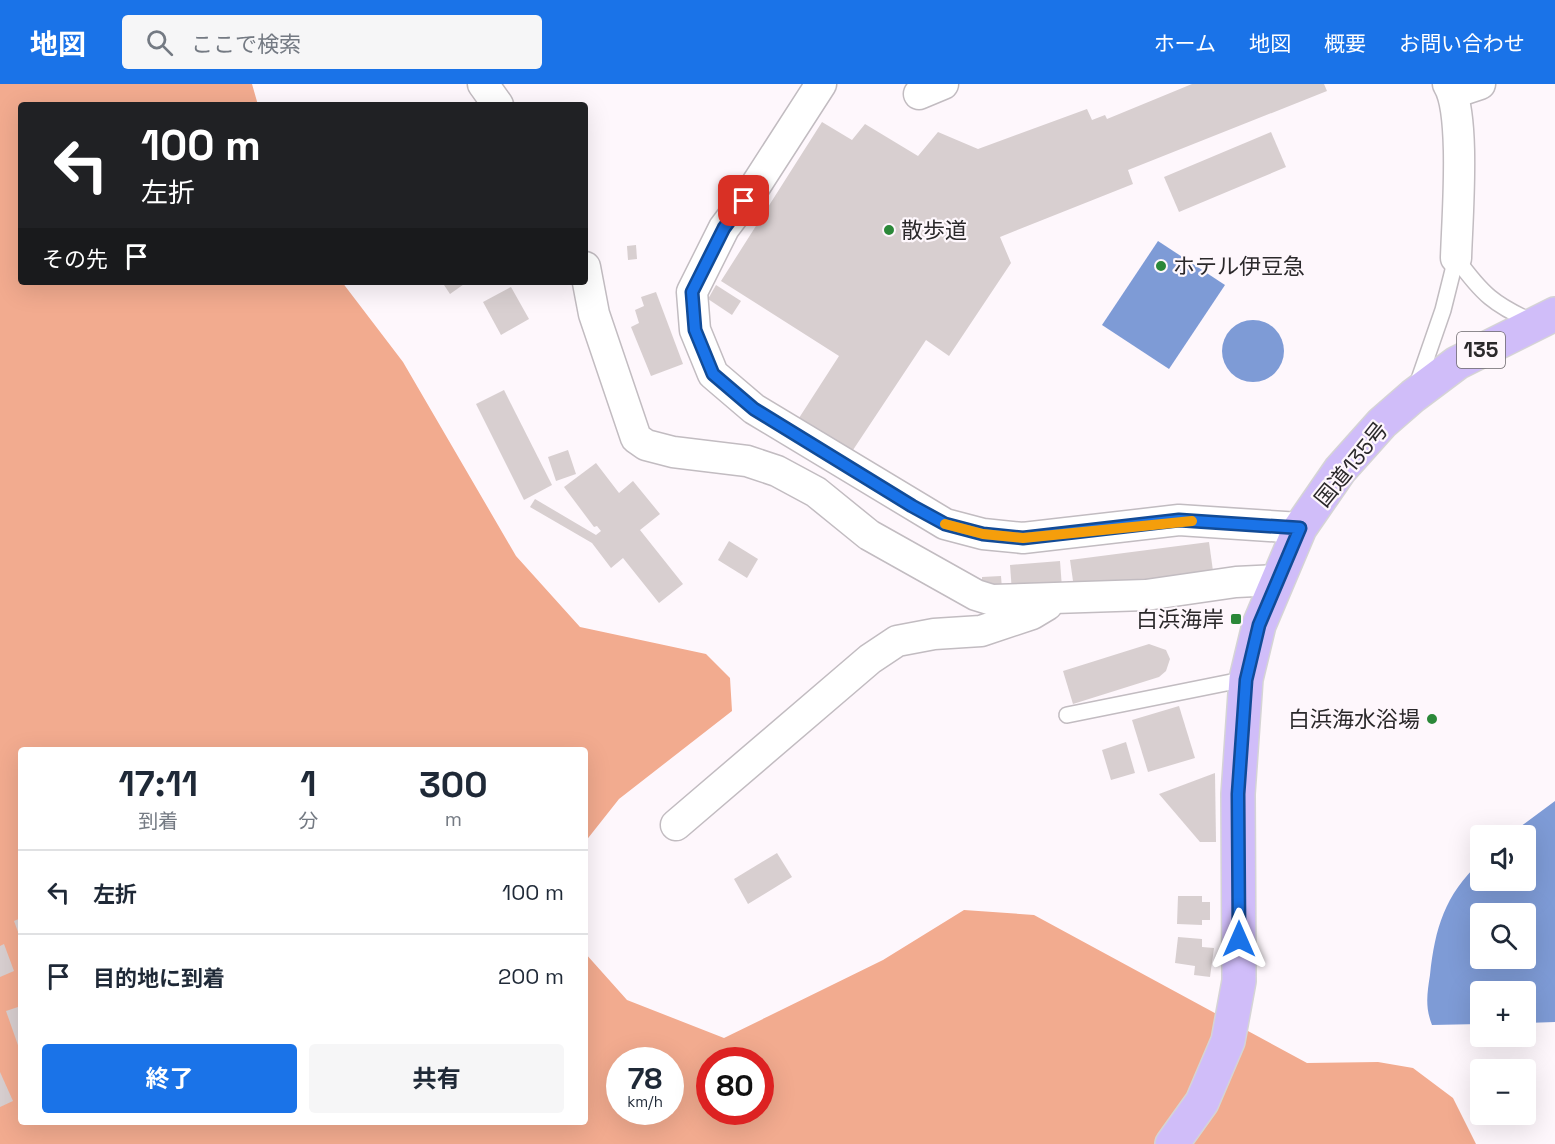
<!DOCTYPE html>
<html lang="ja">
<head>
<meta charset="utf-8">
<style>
  :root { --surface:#fff; --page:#f6f6f7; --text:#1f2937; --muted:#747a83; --line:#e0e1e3; --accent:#1a73e8 }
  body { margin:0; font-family:"Space Grotesk","Noto Sans JP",sans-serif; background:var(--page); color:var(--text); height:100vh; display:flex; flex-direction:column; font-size:22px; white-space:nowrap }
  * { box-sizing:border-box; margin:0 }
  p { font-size:20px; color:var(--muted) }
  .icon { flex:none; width:33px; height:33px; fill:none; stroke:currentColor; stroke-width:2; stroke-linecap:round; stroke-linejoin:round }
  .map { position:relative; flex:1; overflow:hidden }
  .drawer { position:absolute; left:18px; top:663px; width:570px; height:378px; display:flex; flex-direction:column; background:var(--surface); border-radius:6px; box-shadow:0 6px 24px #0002 }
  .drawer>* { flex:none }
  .banner { position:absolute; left:18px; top:18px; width:570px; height:183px; border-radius:6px; box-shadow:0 6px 24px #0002; background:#202124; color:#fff; overflow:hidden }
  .fabs { position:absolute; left:1470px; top:741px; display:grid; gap:12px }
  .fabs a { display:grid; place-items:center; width:66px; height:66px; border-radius:6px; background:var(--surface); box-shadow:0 6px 24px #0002; font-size:30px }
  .speed { position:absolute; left:606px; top:963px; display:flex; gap:12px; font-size:30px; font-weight:700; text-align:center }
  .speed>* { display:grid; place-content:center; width:78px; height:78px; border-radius:50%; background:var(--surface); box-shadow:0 6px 24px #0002; line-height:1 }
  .speed small { font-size:15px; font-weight:400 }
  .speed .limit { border:9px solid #d22; background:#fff; color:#111 }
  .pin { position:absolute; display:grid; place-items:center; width:51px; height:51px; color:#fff; margin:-26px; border-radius:12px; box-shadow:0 3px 9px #0006 }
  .me { position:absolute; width:66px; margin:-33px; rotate:0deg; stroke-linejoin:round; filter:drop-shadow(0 0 4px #0008) }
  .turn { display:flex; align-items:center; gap:21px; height:126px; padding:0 24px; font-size:27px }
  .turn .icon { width:78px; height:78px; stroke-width:2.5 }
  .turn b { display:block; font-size:42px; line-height:51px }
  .then { display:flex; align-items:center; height:57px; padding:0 24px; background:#0003; gap:12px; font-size:22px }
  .eta { display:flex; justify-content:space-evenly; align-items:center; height:102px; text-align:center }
  .eta b { font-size:36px; font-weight:700; line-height:42px }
  .action { display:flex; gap:12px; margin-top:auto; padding:12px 24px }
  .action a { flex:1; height:69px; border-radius:6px; background:var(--accent); color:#fff; font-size:24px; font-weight:700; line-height:69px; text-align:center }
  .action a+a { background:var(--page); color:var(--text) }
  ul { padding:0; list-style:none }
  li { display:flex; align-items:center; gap:18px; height:84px; padding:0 24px; border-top:2px solid var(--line) }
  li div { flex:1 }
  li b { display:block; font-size:22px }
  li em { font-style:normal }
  header { display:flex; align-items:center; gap:36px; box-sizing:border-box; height:84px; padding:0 30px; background:var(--accent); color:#fff }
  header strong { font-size:28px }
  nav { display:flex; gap:33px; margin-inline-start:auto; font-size:21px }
  .search { width:420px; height:54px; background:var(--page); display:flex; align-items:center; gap:15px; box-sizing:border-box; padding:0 21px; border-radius:6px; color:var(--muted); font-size:22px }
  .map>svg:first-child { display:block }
  .forest { fill:#f2ab8f; fill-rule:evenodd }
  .water { fill:#7e9bd6; fill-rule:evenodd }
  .building { fill:#d8cfd0 }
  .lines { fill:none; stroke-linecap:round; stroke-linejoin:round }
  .lane-casing { stroke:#c2bcc1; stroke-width:18 }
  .street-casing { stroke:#c2bcc1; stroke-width:33 }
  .highway-casing { stroke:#d5d4d5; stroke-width:36 }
  .lane { stroke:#fff; stroke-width:15 }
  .street { stroke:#fff; stroke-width:30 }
  .highway { stroke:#d0bdf9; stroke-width:33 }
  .route-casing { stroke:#114b97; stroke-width:15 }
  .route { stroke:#1a73e8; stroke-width:10 }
  .slow { stroke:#f59e0b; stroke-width:10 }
  .poi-dot { fill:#2b8839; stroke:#fef7fc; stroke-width:2 }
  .labels { text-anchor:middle; stroke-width:4.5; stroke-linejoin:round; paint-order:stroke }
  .shield { fill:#fef7fc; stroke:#6a676a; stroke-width:1.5 }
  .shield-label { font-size:21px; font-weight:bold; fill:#2b292b }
  .poi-label { font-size:22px; fill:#2b292b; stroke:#fef7fc; text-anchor:start }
  .street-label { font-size:22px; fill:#2b292b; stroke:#fef7fc }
</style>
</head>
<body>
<header>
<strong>地図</strong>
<div class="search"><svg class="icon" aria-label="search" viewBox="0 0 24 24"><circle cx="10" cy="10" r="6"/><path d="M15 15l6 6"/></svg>ここで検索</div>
<nav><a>ホーム</a><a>地図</a><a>概要</a><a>お問い合わせ</a></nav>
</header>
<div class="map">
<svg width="1555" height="1060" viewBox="0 0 1555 1060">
  <rect width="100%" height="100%" fill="#fef7fc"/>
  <path class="forest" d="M0,0H252L258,21H21V198H342L403,278L516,472L580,543L706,570L730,594L732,627L619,715L585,758V666H21V1038H585V869L627,916L724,954L883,876L964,826L1034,831L1307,979L1378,978L1413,984L1453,1014L1476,1060H0ZM620,976H670V1028H620ZM710,976H760V1028H710Z"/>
  <g class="water">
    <polygon points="1158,157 1225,201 1169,285 1102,241"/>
    <circle cx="1253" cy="267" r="31"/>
    <path d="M1555,717V938L1526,939V908H1480V940L1432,941C1425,923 1427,910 1430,891C1435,844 1445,811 1480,778V796H1526V752L1509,751ZM1480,830H1526V874H1480Z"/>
  </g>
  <g class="building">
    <polygon points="1192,0 1324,0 1327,7 1128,86 1133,100 1000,153 1011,179 949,272 926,256 853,366 799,334 839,272 721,197 822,38 852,56 865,40 918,72 938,48 978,65 1087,25 1092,36 1105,31 1107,35"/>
    <polygon points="1271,48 1286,83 1179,128 1164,93"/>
    <polygon points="636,161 637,175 628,176 627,162"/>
    <polygon points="442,198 467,198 450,210"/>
    <polygon points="716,201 741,217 732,231 708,215"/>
    <polygon points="511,203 529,235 501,251 483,218"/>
    <polygon points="656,208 683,280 651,292 631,243 639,239 635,226 644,222 641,213"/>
    <polygon points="504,306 552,401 524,416 476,320"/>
    <polygon points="568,366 576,390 556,397 548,373"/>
    <polygon points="596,379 619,409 633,397 660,430 640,446 683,500 659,519 623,474 611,484 592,459 530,423 535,415 596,451 601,447 597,442 594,443 564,403"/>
    <polygon points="729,457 758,475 747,494 718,476"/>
    <polygon points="1209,458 1213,487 1074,504 1070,476"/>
    <polygon points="1060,477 1062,504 1012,508 1010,481"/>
    <polygon points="1001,492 1002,505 982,506 982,493"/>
    <polygon points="1149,560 1166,566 1170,575 1166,587 1159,593 1073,620 1063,587"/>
    <polygon points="1179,622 1195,674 1148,688 1132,636"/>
    <polygon points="1126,658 1135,689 1111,696 1102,666"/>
    <polygon points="1215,689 1216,758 1200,758 1159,710"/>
    <polygon points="777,769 792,793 748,820 734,795"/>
    <polygon points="1178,812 1202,812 1202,818 1210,818 1210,836 1202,836 1202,841 1177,840"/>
    <polygon points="21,834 21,856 14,837"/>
    <polygon points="1178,853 1202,855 1202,863 1214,864 1210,893 1194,891 1195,882 1175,879"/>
    <polygon points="4,860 14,887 0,893 0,862"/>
    <polygon points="21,922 21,964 19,964 6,927"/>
    <polygon points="0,988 13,1017 0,1023"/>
  </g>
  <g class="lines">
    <defs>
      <g id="lane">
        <path d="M1456,174C1482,210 1494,221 1535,239"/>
        <polyline points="1416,304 1443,226 1456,174"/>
        <polyline points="1067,631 1246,595"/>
      </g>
      <g id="street">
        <polyline points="483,0 498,21"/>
        <polyline points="821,0 754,104 724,144 692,208 695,246 713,290 754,325 945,440 983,450 1023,454 1179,436 1300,444"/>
        <path d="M1448,0C1466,29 1457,136 1456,174"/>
        <polyline points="1453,9 1480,0"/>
        <polyline points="919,10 943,0"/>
        <polyline points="585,183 594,230 636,354 646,361 673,368 747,377 777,387 816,408 869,451 976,511 992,516 1146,511 1236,498 1278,496"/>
        <polyline points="676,741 870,575 897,557 934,550 981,547 1032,530 1047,521"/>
      </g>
      <polyline id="highway" points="1172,1060 1202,1018 1228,957 1239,897 1238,710 1246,595 1259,541 1300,444 1340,386 1382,339 1413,312 1457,279 1555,230"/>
    </defs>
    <use href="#lane" class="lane-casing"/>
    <use href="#street" class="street-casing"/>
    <use href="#highway" class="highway-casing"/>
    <use href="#lane" class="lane"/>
    <use href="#street" class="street"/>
    <use href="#highway" class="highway"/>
  </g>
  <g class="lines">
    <defs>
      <polyline id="route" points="744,117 724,144 692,208 695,246 713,290 754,325 912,422 945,440 983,450 1023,454 1179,436 1300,444 1259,541 1246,596 1238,710 1239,855"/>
    </defs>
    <use href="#route" class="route-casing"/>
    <use href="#route" class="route"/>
    <polyline class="slow" points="945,440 983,450 1023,454 1192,437"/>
  </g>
  <g class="poi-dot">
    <circle cx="889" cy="146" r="6"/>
    <circle cx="1161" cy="182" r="6"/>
    <rect x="1230" y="529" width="12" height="12" rx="3"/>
    <circle cx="1432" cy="635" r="6"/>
  </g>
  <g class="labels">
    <rect class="shield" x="1457" y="248" width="48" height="36" rx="4.5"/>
    <g class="shield-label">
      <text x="1481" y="273">135</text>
    </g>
    <g class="poi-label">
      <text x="901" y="154">散歩道</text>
      <text x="1173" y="190">ホテル伊豆急</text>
      <text x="1224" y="543" text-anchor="end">白浜海岸</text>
      <text x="1420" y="643" text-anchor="end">白浜海水浴場</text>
    </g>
    <g class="street-label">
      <text transform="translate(1351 380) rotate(-51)" y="8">国道135号</text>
    </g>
  </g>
</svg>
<div class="fabs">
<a><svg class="icon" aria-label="sound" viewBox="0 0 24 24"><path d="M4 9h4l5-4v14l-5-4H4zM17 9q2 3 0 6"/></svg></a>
<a><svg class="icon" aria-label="search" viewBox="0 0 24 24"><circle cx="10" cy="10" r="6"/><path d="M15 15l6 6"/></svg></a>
<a>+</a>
<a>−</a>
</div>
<div class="speed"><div>78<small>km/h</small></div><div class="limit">80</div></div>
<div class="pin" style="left:744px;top:117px;background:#d93025"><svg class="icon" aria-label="arrive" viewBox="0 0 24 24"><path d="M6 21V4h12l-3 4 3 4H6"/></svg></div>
<svg class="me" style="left:1239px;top:855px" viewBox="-20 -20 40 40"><path d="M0-17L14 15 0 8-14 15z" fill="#1a73e8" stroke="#fff" stroke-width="4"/></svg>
<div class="banner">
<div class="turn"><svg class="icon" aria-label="left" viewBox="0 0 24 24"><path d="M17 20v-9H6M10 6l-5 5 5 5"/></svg><div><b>100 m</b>左折</div></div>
<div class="then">その先<svg class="icon" aria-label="arrive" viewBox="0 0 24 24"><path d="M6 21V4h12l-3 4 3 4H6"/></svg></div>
</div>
<section class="drawer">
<div class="eta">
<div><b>17:11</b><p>到着</p></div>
<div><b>1</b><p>分</p></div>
<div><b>300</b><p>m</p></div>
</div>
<ul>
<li><svg class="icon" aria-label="left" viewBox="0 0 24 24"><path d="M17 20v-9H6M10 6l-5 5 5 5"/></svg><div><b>左折</b></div><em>100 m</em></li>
<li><svg class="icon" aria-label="arrive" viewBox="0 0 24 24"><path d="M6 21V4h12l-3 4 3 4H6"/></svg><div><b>目的地に到着</b></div><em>200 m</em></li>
</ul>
<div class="action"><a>終了</a><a>共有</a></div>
</section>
</div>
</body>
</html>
